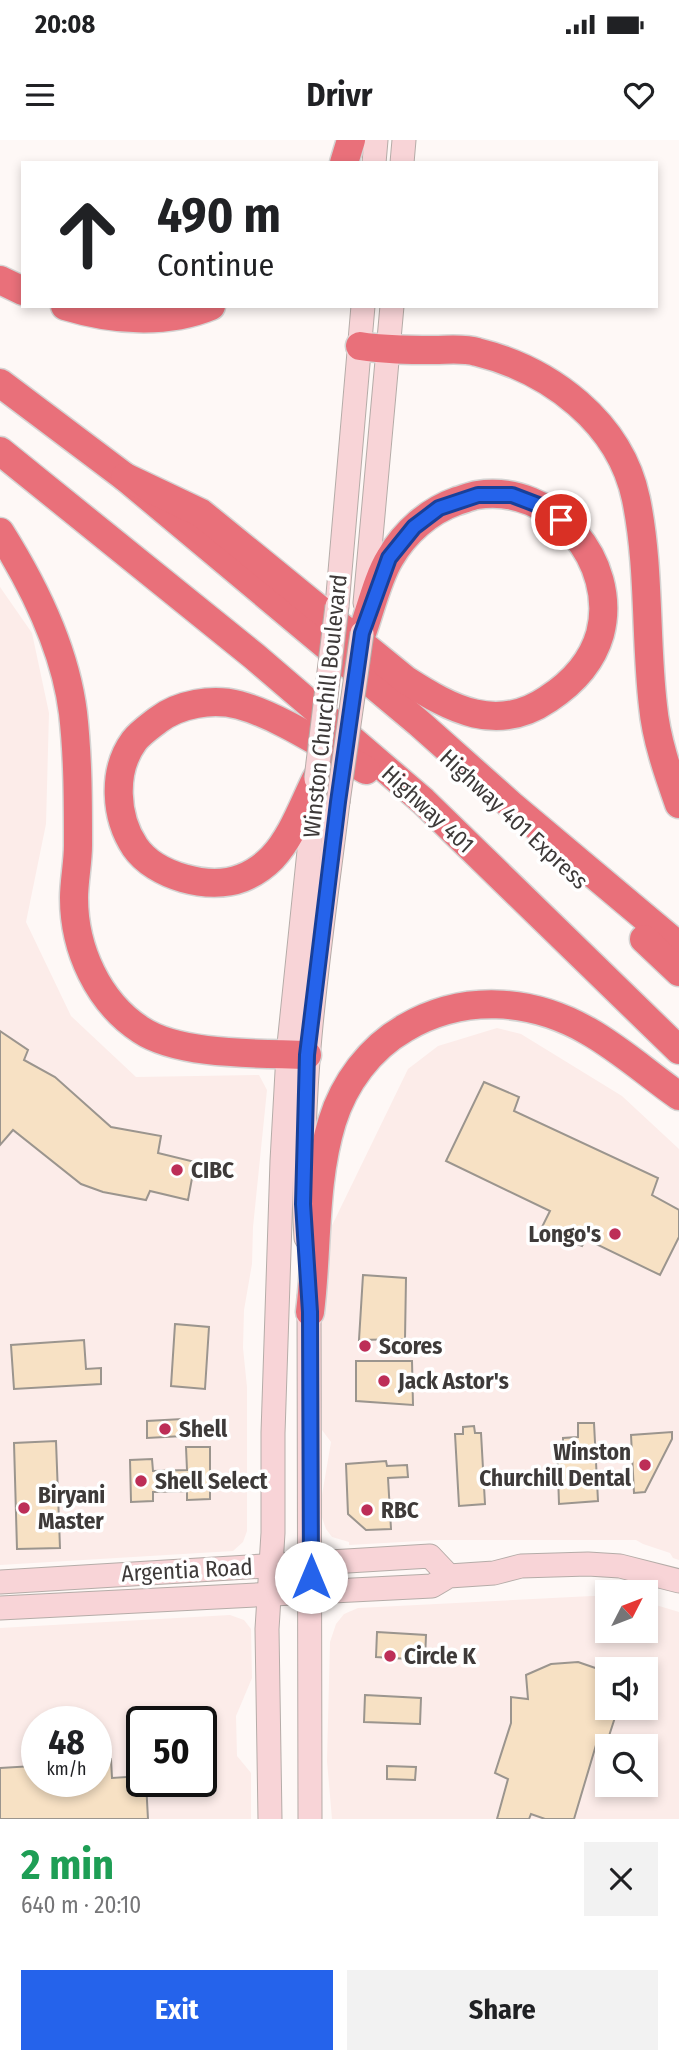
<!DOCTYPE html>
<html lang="en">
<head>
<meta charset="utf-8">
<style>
  :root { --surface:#fff; --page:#f2f2f2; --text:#202124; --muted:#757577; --accent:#2563eb }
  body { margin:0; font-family:"Fira Sans Condensed",sans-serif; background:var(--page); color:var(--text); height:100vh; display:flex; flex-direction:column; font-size:26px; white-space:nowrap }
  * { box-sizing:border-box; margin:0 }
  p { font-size:23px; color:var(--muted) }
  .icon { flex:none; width:38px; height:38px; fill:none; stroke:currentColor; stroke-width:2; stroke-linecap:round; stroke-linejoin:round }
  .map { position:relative; height:1679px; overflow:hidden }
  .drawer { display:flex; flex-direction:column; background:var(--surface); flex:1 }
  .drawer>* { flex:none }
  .top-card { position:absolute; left:21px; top:21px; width:637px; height:147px; border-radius:0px; box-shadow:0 4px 10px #0003; background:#fff; color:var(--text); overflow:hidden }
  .needle { width:46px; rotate:48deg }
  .controls { position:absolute; left:595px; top:1440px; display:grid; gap:14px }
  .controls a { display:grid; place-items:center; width:63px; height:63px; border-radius:0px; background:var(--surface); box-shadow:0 4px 10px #0003; font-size:35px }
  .speed { position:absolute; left:21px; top:1566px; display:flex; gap:14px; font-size:35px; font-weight:700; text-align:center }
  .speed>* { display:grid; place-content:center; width:91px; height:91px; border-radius:50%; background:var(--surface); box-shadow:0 4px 10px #0003; line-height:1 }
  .speed small { font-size:18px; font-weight:400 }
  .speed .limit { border:4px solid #111; border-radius:10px; background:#fff; color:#111 }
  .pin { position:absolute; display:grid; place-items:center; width:60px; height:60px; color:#fff; margin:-30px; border:4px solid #fff; border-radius:50%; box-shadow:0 2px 7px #0007 }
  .me { position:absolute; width:77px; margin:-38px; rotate:0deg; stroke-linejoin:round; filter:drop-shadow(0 0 5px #0008) }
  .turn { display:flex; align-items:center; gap:24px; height:147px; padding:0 21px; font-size:32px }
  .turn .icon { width:91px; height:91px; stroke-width:2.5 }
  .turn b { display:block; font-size:49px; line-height:60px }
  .round { display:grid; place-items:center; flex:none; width:74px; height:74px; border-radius:0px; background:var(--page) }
  .headline { display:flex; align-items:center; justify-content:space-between; height:119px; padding:0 21px }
  h1 { font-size:42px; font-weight:700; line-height:52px; color:#1e9e55 }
  .cta { display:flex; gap:14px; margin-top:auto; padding:14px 21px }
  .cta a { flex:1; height:80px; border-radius:0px; background:var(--accent); color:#fff; font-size:28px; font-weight:700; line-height:80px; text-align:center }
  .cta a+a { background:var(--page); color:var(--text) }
  .status { display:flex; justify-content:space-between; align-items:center; height:49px; padding:0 35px; background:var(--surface); direction:ltr }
  .status svg { height:19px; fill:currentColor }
  header { display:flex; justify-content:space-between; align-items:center; height:91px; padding:0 21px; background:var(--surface); font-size:32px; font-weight:700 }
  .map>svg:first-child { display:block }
  .commercial { fill:#fcece9; fill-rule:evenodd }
  .building { fill:#f7e1c4; stroke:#9b958e; stroke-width:2 }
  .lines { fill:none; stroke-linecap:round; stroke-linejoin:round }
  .secondary-casing { stroke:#b5aca8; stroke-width:25 }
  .highway-casing { stroke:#d5d4d3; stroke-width:31 }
  .secondary { stroke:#f8d4d7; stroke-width:23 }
  .highway { stroke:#e9707a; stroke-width:28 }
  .secondary-bridge-casing { stroke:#b5aca8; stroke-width:25; stroke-linecap:butt }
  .secondary-bridge { stroke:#f8d4d7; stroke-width:23 }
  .route-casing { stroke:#184099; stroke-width:18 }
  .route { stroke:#2563eb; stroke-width:12 }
  .poi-dot { fill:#bd2e57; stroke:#fff; stroke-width:2.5 }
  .labels { text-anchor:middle; stroke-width:7; stroke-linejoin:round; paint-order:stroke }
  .street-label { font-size:23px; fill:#3e3a39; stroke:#fff }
  .poi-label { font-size:23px; font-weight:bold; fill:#3e3a39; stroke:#fff; text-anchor:start }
</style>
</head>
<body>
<div class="status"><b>20:08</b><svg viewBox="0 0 49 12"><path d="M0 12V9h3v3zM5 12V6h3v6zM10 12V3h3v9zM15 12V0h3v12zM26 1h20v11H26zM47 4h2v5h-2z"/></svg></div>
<header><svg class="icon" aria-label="menu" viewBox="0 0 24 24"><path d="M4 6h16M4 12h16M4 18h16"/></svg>Drivr<svg class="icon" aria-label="heart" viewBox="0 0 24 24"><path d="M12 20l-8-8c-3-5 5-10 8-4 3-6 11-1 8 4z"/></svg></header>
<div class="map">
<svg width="679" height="1679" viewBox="0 0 679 1679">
  <rect width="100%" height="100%" fill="#fef8f6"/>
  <g class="commercial">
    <polygon points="0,447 32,493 49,573 46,684 26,782 71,876 136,937 259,935 267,950 253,1087 252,1124 244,1170 243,1208 247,1247 247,1391 243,1402 233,1411 0,1425"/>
    <polygon points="497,888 521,894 622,956 679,1009 679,1420 673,1418 670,1413 643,1404 636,1400 437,1400 349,1405 349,1402 332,1397 326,1389 321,1375 321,1361 331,1302 322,1290 320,1230 322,1106 408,929 438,906"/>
    <path d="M592,1456H607V1491H646V1462L679,1472V1679H332L327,1621L330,1502L336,1484L344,1474L358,1468ZM607,1530H646V1568H607ZM607,1606H646V1645H607Z"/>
    <path d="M230,1475L244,1480L251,1489L252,1538L236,1576L237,1616L251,1633V1679H0V1488ZM37,1582H96V1642H37ZM142,1582H201V1642H142Z"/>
  </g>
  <g class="building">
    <polygon points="0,891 28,910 24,920 55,937 111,987 161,996 158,1013 195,1022 188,1060 150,1051 146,1060 103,1052 81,1044 13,990 0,1005"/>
    <polygon points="484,942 519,957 514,971 658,1038 652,1055 679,1070 679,1097 660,1135 586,1099 582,1106 574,1103 573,1105 549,1093 550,1091 542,1087 550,1071 446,1021"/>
    <polygon points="363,1135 406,1138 405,1199 359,1200"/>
    <polygon points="175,1184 209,1187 205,1249 171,1246"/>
    <polygon points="84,1200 86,1229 101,1228 101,1244 14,1249 11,1205"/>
    <polygon points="356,1221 412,1221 413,1265 356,1261"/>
    <polygon points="182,1279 183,1296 147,1298 147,1281"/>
    <polygon points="578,1283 594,1283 598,1361 559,1364 557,1303 563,1303 563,1298 578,1297"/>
    <polygon points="474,1286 475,1293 481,1293 485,1364 459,1366 455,1294 463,1294 463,1287"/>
    <polygon points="672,1292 672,1299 645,1352 634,1353 631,1295"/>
    <polygon points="56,1301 60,1408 17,1409 14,1303"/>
    <polygon points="186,1307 210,1307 210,1359 187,1360 187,1351 153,1352 153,1361 131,1362 130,1320 152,1319 153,1331 187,1330"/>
    <polygon points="386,1321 387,1326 407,1325 408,1337 388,1338 391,1389 366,1390 348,1374 346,1324"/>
    <polygon points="377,1492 426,1495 425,1520 376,1517"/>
    <polygon points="578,1522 607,1532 607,1568 618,1568 609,1596 599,1595 574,1679 545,1679 531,1674 529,1679 497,1679 508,1639 495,1633 511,1583 511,1557 528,1559 526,1535 551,1524"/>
    <polygon points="365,1555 421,1558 420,1584 364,1582"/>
    <polygon points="111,1619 112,1638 142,1636 142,1642 146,1642 148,1679 0,1679 0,1628 33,1626 33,1633 37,1633 37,1642 96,1642 96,1620"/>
    <polygon points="387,1626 416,1627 415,1640 387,1639"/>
  </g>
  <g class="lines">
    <defs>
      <g id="secondary">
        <polyline points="374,23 376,0"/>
        <polyline points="402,23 404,0"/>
        <polyline points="365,463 392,166"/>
        <polyline points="337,466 363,166"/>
        <path d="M306,1098C296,952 320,807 338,662"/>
        <polyline points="309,1157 310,1679"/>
        <polyline points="0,1442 430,1416 449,1436"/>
        <polyline points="0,1468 432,1446 449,1436 494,1433 521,1426 588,1424 620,1426 679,1441"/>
        <polyline points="270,1679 267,1489 273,1393 273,1293 282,1021 288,914 315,653"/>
      </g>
      <g id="highway">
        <polyline points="344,23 351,0"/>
        <polyline points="0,140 23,151"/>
        <path d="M65,166C111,180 165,185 211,166"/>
        <path d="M360,206C385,210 409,210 434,210C448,210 464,208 477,212C550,230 620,282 636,359C650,427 645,498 653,566C656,599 668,633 679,664"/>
        <polyline points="0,243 125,337 419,583 511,665 679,806"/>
        <polyline points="0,311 254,516 423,661 679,910"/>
        <path d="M125,337L201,373L406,540C451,569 497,594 548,559C571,544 592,522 600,494C619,422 553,343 477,355C471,356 464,359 457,361C429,371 405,392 390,418C378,437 370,471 362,493"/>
        <path d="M0,392C34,446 65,508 73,573C78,617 78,661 78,705C78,723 74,741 74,758C74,809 98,862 141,890C180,916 261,913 307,915"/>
        <path d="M316,639C303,665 292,697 272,718C264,726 252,734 242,738C209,751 155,736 135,707C115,677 112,631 134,601C140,593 149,587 158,580C179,564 212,558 239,565C280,576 328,609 366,630"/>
        <polyline points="644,799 679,832"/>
        <path d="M310,1172C318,1109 313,1044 332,982C344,943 370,908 405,888C463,854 530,858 588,891C620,909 649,935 679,956"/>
      </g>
    </defs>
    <use href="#secondary" class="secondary-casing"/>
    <use href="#highway" class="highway-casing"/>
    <use href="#secondary" class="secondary"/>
    <use href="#highway" class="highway"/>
    <defs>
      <g id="secondary-bridge">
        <polyline points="316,639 337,466"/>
        <polyline points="338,662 362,493"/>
      </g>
    </defs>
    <use href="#secondary-bridge" class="secondary-bridge-casing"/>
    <use href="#secondary-bridge" class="secondary-bridge"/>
  </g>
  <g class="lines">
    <defs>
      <polyline id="route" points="311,1437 310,1172 303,1064 307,915 338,662 362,493 389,418 414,387 439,368 478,355 512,355 546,368 561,380"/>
    </defs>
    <use href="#route" class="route-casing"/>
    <use href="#route" class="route"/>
  </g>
  <g class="poi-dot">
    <circle cx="177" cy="1030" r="7"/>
    <circle cx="615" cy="1094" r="7"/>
    <circle cx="365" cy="1206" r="7"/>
    <circle cx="384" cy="1241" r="7"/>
    <circle cx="165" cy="1289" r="7"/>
    <circle cx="645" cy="1325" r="7"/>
    <circle cx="141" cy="1341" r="7"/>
    <circle cx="24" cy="1368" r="7"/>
    <circle cx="367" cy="1370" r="7"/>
    <circle cx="390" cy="1516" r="7"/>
  </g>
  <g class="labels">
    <g class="street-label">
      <text transform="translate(325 566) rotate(-84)" y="8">Winston Churchill Boulevard</text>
      <text transform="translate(428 669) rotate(43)" y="8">Highway 401</text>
      <text transform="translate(514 679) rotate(43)" y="8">Highway 401 Express</text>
      <text transform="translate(187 1430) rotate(-3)" y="8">Argentia Road</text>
    </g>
    <g class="poi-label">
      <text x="191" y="1038">CIBC</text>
      <text x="601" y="1102" text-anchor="end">Longo's</text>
      <text x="379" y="1214">Scores</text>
      <text x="398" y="1249">Jack Astor's</text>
      <text x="179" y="1297">Shell</text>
      <text x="631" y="1320" text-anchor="end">Winston<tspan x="631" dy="26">Churchill Dental</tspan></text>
      <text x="155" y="1349">Shell Select</text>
      <text x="38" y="1363">Biryani<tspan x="38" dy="26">Master</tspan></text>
      <text x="381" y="1378">RBC</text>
      <text x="404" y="1524">Circle K</text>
    </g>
  </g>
</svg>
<div class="controls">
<a><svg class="needle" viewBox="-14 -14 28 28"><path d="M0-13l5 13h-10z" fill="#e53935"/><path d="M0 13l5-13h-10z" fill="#757577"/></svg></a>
<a><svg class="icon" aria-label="sound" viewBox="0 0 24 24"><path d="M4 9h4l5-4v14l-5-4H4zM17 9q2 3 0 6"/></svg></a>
<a><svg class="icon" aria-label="search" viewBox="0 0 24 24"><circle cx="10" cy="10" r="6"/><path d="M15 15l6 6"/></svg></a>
</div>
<div class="speed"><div>48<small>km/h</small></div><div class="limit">50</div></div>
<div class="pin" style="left:561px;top:380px;background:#d93025"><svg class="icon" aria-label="arrive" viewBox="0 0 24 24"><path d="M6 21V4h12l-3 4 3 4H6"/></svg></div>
<svg class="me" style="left:311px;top:1437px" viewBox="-20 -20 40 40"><circle r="19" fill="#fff"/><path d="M0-13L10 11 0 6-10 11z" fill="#2563eb"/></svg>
<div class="top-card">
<div class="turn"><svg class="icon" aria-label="ahead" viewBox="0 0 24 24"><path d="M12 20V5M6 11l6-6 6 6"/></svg><div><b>490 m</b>Continue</div></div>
</div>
</div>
<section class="drawer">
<div class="headline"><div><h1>2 min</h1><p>640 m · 20:10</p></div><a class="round"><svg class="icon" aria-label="close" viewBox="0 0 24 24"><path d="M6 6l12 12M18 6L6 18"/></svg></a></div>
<div class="cta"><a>Exit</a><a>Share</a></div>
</section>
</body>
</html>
